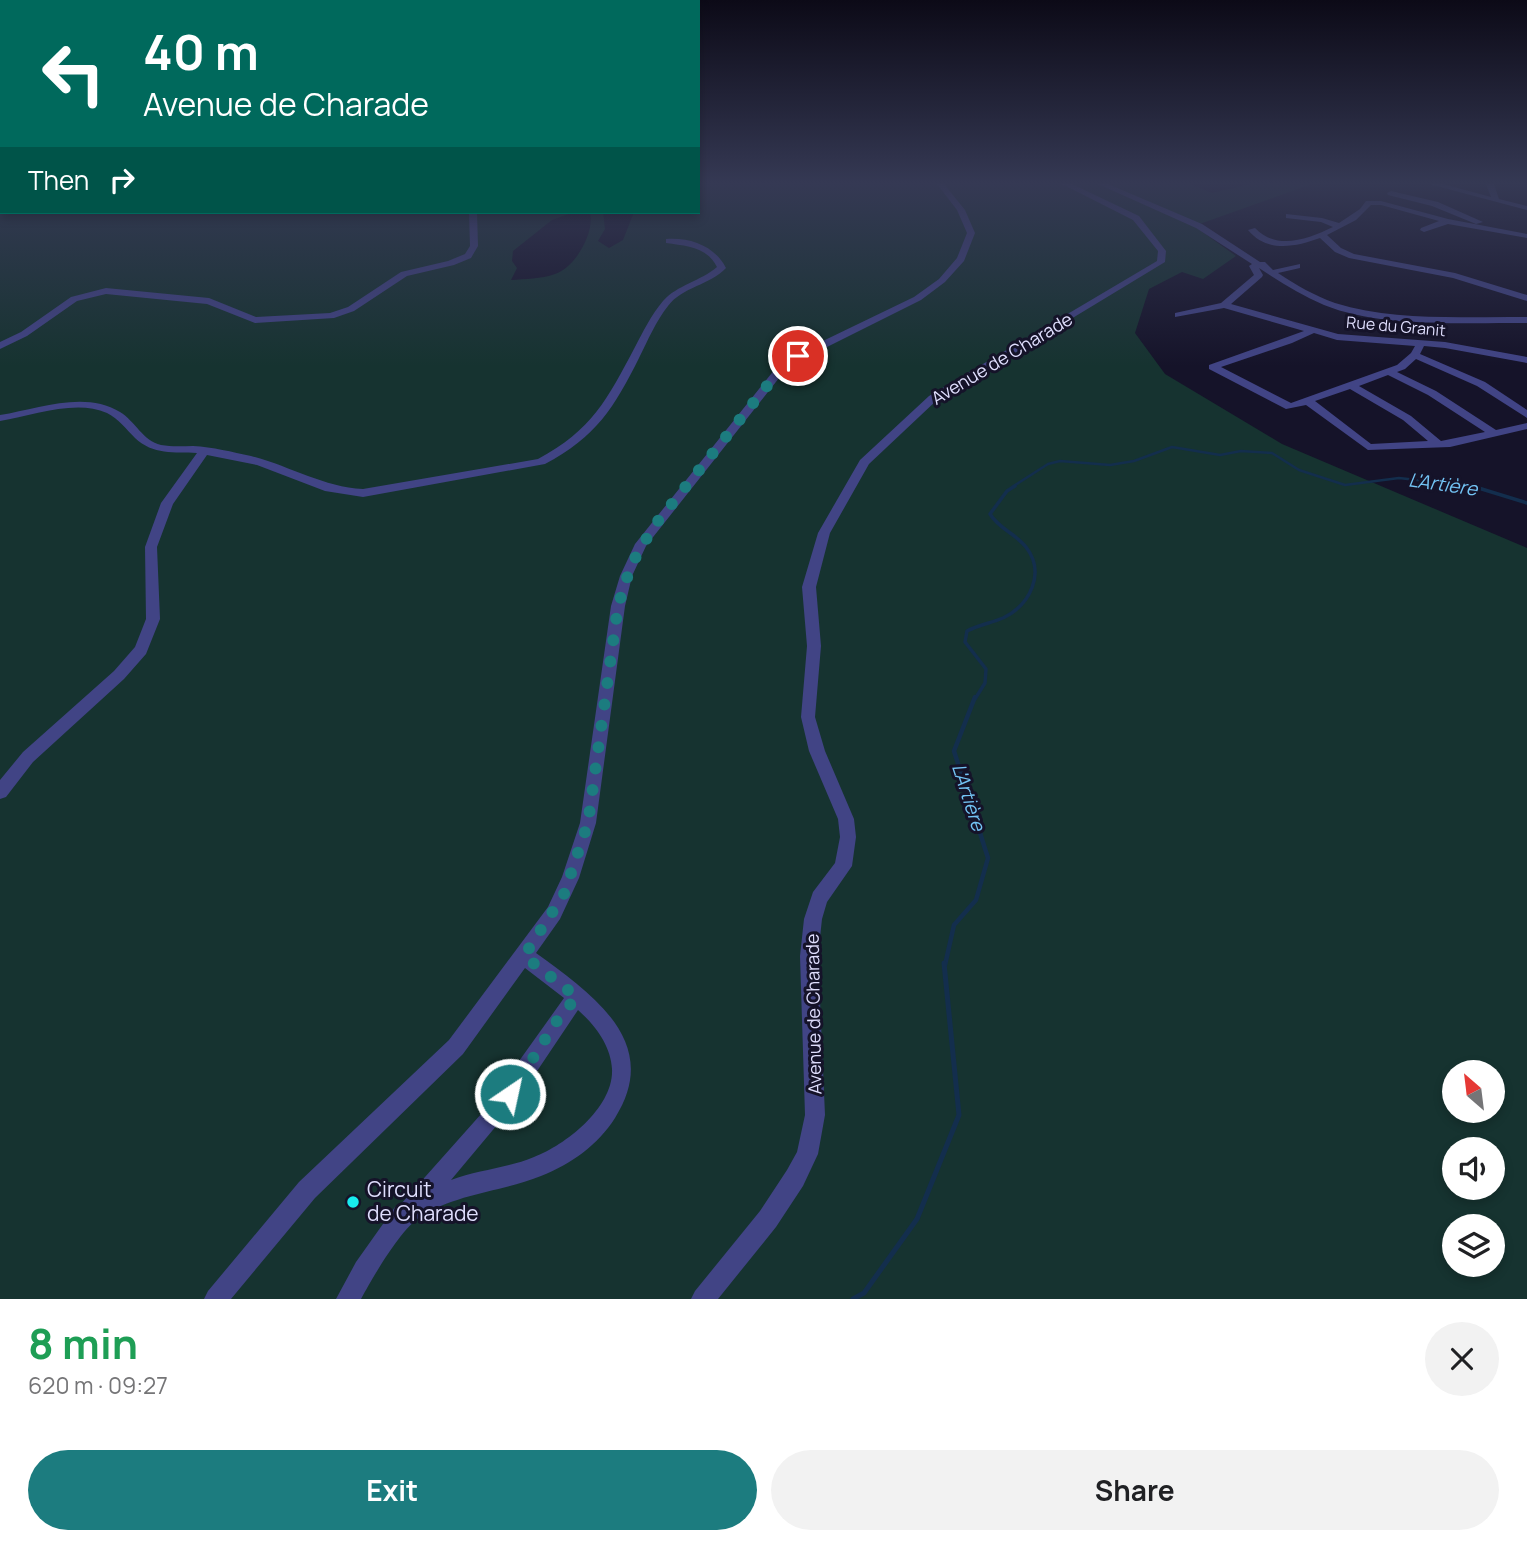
<!DOCTYPE html>
<html lang="en">
<head>
<meta charset="utf-8">
<style>
  :root { --surface:#fff; --page:#f2f2f2; --text:#202124; --muted:#757577; --accent:#1c7c7f }
  body { margin:0; font-family:Manrope,sans-serif; background:var(--page); color:var(--text); height:100vh; display:flex; flex-direction:column; font-size:26px; white-space:nowrap }
  * { box-sizing:border-box; margin:0 }
  p { font-size:23px; color:var(--muted) }
  .icon { flex:none; width:38px; height:38px; fill:none; stroke:currentColor; stroke-width:2; stroke-linecap:round; stroke-linejoin:round }
  .map { position:relative; height:1299px; overflow:hidden }
  .panel { display:flex; flex-direction:column; background:var(--surface); flex:1 }
  .panel>* { flex:none }
  .guide { position:absolute; left:0px; top:0px; width:700px; height:214px; box-shadow:0 4px 10px #0003; background:#00695c; color:#fff; overflow:hidden }
  .needle { width:46px; rotate:332deg }
  .controls { position:absolute; left:1442px; top:1060px; display:grid; gap:14px }
  .controls a { display:grid; place-items:center; width:63px; height:63px; border-radius:50%; background:var(--surface); box-shadow:0 4px 10px #0003; font-size:35px }
  .pin { position:absolute; display:grid; place-items:center; width:60px; height:60px; color:#fff; margin:-30px; border:4px solid #fff; border-radius:50%; box-shadow:0 2px 7px #0007 }
  .me { position:absolute; width:77px; margin:-38px; rotate:34deg; stroke-linejoin:round; filter:drop-shadow(0 0 5px #0008) }
  .turn { display:flex; align-items:center; gap:24px; height:147px; padding:0 28px; font-size:32px }
  .turn .icon { width:91px; height:91px; stroke-width:2.5 }
  .turn b { display:block; font-size:49px; line-height:60px }
  .then { display:flex; align-items:center; height:66px; padding:0 28px; background:#0003; gap:14px; font-size:26px }
  .round { display:grid; place-items:center; flex:none; width:74px; height:74px; border-radius:37px; background:var(--page) }
  .head { display:flex; align-items:center; justify-content:space-between; height:119px; padding:0 28px }
  h1 { font-size:42px; font-weight:700; line-height:52px; color:#1e9e55 }
  .action { display:flex; gap:14px; margin-top:auto; padding:14px 28px }
  .action a { flex:1; height:80px; border-radius:42px; background:var(--accent); color:#fff; font-size:28px; font-weight:700; line-height:80px; text-align:center }
  .action a+a { background:var(--page); color:var(--text) }
  .map>svg:first-child { display:block }
  .green { fill:#163330; fill-rule:evenodd }
  .lines { fill:none; stroke-linecap:round; stroke-linejoin:round }
  .stream-far3 { stroke:#132e4d; stroke-width:2.5 }
  .stream-far2 { stroke:#132e4d; stroke-width:3.5 }
  .stream-far1 { stroke:#132e4d; stroke-width:4.5 }
  .stream { stroke:#132e4d; stroke-width:5 }
  .minor { fill:#414485; fill-rule:evenodd }
  .route { stroke:#1c7c7f; stroke-width:12; stroke-dasharray:0 21.6 }
  .poi-dot { fill:#18ebef; stroke:#151329; stroke-width:2.5 }
  .labels { text-anchor:middle; stroke-width:6; stroke-linejoin:round; paint-order:stroke }
  .far-street-label { font-size:16px; fill:#dfdefd; stroke:#151329 }
  .street-label { font-size:18px; fill:#dfdefd; stroke:#151329 }
  .water-label { font-size:19px; font-style:italic; fill:#73c4f5; stroke:#151329 }
  .near-poi-label { font-size:21px; fill:#dfdefd; stroke:#151329; text-anchor:start }
</style>
</head>
<body>
<div class="map">
<svg width="1527" height="1299" viewBox="0 0 1527 1299">
  <rect width="100%" height="100%" fill="#151329"/>
  <path class="green" d="M0,184L2,212H574L552,220L513,251L512,261L517,268L511,280C525,279 541,279 555,274C576,267 595,232 590,212H603L605,229L598,241L609,248L623,240L634,212H698V184H1191L1212,193L1250,184H1312L1194,226L1236,256L1203,279L1182,272L1149,289L1135,333L1165,374L1282,444L1527,548V1299H0ZM1454,1073H1493V1111H1454ZM1454,1150H1493V1188H1454ZM1454,1227H1493V1265H1454Z"/>
  <g class="lines">
    <polyline class="stream-far3" points="1012,487 1048,464 1060,461 1110,465 1134,461 1172,447 1220,455 1241,451 1272,453 1299,470 1345,485 1399,478 1478,487"/>
    <g class="stream-far2">
      <polyline points="1472,486 1527,503"/>
      <path d="M975,699L985,683L986,669L965,642L967,631C978,625 991,623 1003,618C1030,605 1046,573 1026,547C1015,533 999,529 990,514L1007,491L1015,486"/>
    </g>
    <polyline class="stream-far1" points="945,965 954,925 976,900 988,858 954,751 975,697"/>
    <polyline class="stream" points="853,1299 864,1293 917,1219 959,1115 944,963"/>
    <g class="minor">
      <path d="M937,184H944L965,210L975,233L964,261L945,282L921,300L805,358L783,373L646,546L632,576L625,606L596,823L579,878L560,919L536,953C592,994 663,1042 615,1118C598,1145 571,1164 541,1176C501,1192 457,1193 420,1217C400,1230 373,1277 361,1299H336L356,1262L395,1207L401,1204L482,1113L564,998L525,968L463,1054L315,1198L231,1299H204L208,1291L299,1182L449,1040L548,907L562,877L580,823L611,606L620,576L635,544L775,369L798,353L914,297L939,279L957,258L967,233L957,210ZM578,1010C595,1025 611,1046 612,1069C614,1107 566,1145 534,1157C508,1168 478,1170 451,1180L517,1101Z"/>
      <polygon points="1062,184 1072,184 1139,216 1166,251 1165,262 937,400 869,464 830,533 816,587 821,646 815,717 825,751 854,819 856,837 852,866 827,902 822,919 818,956 825,1115 818,1154 803,1186 776,1227 718,1299 691,1299 695,1291 760,1211 787,1170 797,1152 805,1115 800,956 804,919 813,892 835,863 840,837 838,819 809,751 801,717 807,646 802,587 818,533 860,460 929,396 1157,261 1158,251 1133,220"/>
      <path d="M1098,184H1108L1202,224L1260,262H1265L1273,270L1300,264V268L1278,273C1296,285 1315,296 1335,303C1397,322 1464,316 1527,317V323C1463,322 1384,329 1324,305C1301,295 1280,282 1259,268L1263,275L1262,277L1231,304L1338,334L1445,342L1527,357V363L1445,348L1424,346L1420,354L1485,382L1527,410V418L1477,386L1416,359L1405,369L1397,372L1436,391L1496,430L1527,423V429L1450,447L1368,450L1306,405L1286,409L1209,369V365L1304,331L1224,308L1175,317V313L1221,303L1254,275L1249,266L1252,264L1196,228ZM1314,333L1337,340L1415,346L1411,353L1397,365L1291,403L1221,367L1292,343ZM1388,375L1428,395L1485,432L1441,441L1411,416L1359,386ZM1350,389L1403,420L1428,441L1371,444L1315,401Z"/>
      <polygon points="1429,184 1443,184 1491,197 1486,184 1494,184 1499,199 1527,206 1527,210"/>
      <polygon points="1391,191 1438,202 1483,222 1476,224 1432,206 1388,195 1387,193"/>
      <path d="M1366,201H1381L1448,219L1527,234V238L1448,224L1424,232L1420,230L1421,228L1439,221L1381,205H1371L1356,220L1327,235L1341,248L1354,254L1455,273L1527,295V301L1453,278L1349,258L1335,252L1320,238C1295,247 1267,253 1248,230L1255,228C1277,251 1308,239 1333,227L1321,222L1286,218V214L1322,218L1339,223L1360,209Z"/>
      <polygon points="469,212 477,212 478,246 471,258 454,265 407,276 354,311 334,318 255,323 207,304 106,294 77,301 27,336 0,349 0,342 21,332 71,297 106,288 209,298 256,317 330,313 348,307 401,272 448,261 465,254 470,246"/>
      <path d="M666,239C690,237 715,246 726,268C710,285 682,287 668,306C656,321 648,340 639,358C614,408 596,437 545,464L363,497L325,491L257,465L207,455L173,504L157,547L160,619L146,654L124,679L33,762L6,797L0,799V780L23,752L114,671L135,647L146,619L145,547L161,503L197,453C174,452 153,455 135,438C126,429 119,419 107,413C75,399 33,416 0,421V415C37,409 85,390 120,412C135,421 143,441 161,445C172,447 183,446 193,446C213,447 232,452 251,456C290,466 323,487 363,489L538,459C592,430 607,400 635,347C643,332 651,315 663,301C677,285 701,281 717,267C707,247 687,246 666,243Z"/>
    </g>
  </g>
  <linearGradient id="sky" x2="0" y2="1"><stop stop-color="#0c0a17"/><stop offset="0.5" stop-color="#353954"/><stop offset="1" stop-color="#353954" stop-opacity="0"/></linearGradient>
  <rect width="1527" height="366" fill="url(#sky)"/>
  <g class="lines">
    <polyline class="route" points="510,1094 560,1016 577,997 524,956 564,894 588,823 618,606 631,565 654,526 779,371 798,356"/>
  </g>
  <circle class="poi-dot" cx="353" cy="1202" r="7"/>
  <g class="labels">
    <g class="far-street-label">
      <text transform="translate(1396 326) rotate(5)" y="6">Rue du Granit</text>
    </g>
    <g class="street-label">
      <text transform="translate(1002 359) rotate(-31)" y="6">Avenue de Charade</text>
      <text transform="translate(814 1014) rotate(-91)" y="6">Avenue de Charade</text>
    </g>
    <g class="water-label">
      <text transform="translate(1443 484) rotate(8)" y="7">L'Artière</text>
      <text transform="translate(969 797) rotate(72)" y="7">L'Artière</text>
    </g>
    <g class="near-poi-label">
      <text x="367" y="1197">Circuit<tspan x="367" dy="24">de Charade</tspan></text>
    </g>
  </g>
</svg>
<div class="controls">
<a><svg class="needle" viewBox="-14 -14 28 28"><path d="M0-13l5 13h-10z" fill="#e53935"/><path d="M0 13l5-13h-10z" fill="#757577"/></svg></a>
<a><svg class="icon" aria-label="sound" viewBox="0 0 24 24"><path d="M4 9h4l5-4v14l-5-4H4zM17 9q2 3 0 6"/></svg></a>
<a><svg class="icon" aria-label="layers" viewBox="0 0 24 24"><path d="M12 4l9 5-9 5-9-5zM3 14l9 5 9-5"/></svg></a>
</div>
<div class="pin" style="left:798px;top:356px;background:#d93025"><svg class="icon" aria-label="arrive" viewBox="0 0 24 24"><path d="M6 21V4h12l-3 4 3 4H6"/></svg></div>
<svg class="me" style="left:510px;top:1094px" viewBox="-20 -20 40 40"><circle r="17" fill="#1c7c7f" stroke="#fff" stroke-width="3"/><path d="M0-11L8 9 0 5-8 9z" fill="#fff"/></svg>
<div class="guide">
<div class="turn"><svg class="icon" aria-label="left" viewBox="0 0 24 24"><path d="M17 20v-9H6M10 6l-5 5 5 5"/></svg><div><b>40 m</b>Avenue de Charade</div></div>
<div class="then">Then<svg class="icon" aria-label="right" viewBox="0 0 24 24"><path d="M7 20v-9h11M14 6l5 5-5 5"/></svg></div>
</div>
</div>
<section class="panel">
<div class="head"><div><h1>8 min</h1><p>620 m · 09:27</p></div><a class="round"><svg class="icon" aria-label="close" viewBox="0 0 24 24"><path d="M6 6l12 12M18 6L6 18"/></svg></a></div>
<div class="action"><a>Exit</a><a>Share</a></div>
</section>
</body>
</html>
